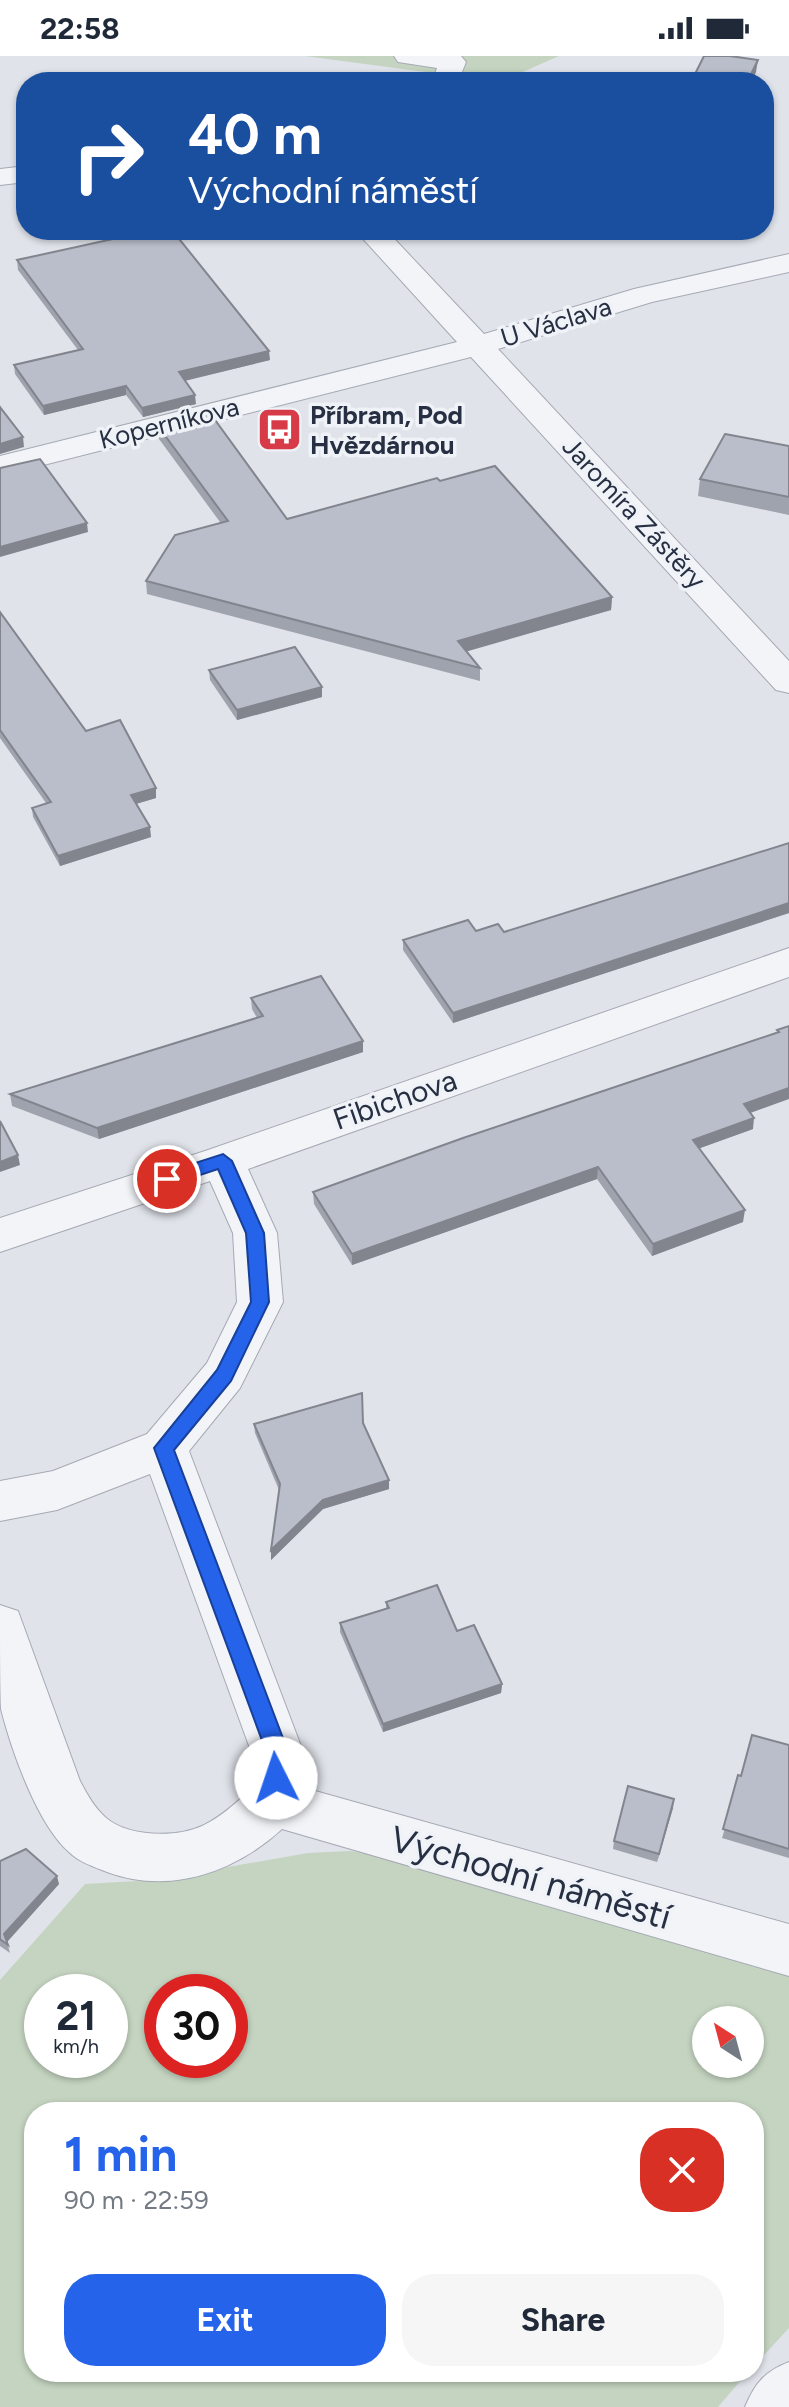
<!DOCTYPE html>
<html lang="en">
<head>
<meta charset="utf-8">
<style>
  :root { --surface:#fff; --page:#f6f6f7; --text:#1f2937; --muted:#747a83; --accent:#2563eb }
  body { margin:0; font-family:Figtree,sans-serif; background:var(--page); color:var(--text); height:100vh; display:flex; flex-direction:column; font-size:30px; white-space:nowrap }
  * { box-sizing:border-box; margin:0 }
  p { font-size:26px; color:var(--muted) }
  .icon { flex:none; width:44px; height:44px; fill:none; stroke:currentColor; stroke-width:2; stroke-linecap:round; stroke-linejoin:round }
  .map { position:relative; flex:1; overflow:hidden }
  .panel { position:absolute; left:24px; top:2046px; width:740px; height:280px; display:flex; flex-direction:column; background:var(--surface); border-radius:32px; box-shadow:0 2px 6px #0004 }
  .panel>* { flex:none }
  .banner { position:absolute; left:16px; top:16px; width:758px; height:168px; border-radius:32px; box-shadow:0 2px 6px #0004; background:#1a4fa0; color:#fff; overflow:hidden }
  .needle { width:52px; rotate:324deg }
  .buttons { position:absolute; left:692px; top:1950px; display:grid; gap:16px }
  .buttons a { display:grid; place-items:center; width:72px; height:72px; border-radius:50%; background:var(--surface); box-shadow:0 2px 6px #0004; font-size:40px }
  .speed { position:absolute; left:24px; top:1918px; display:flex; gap:16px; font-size:40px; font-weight:700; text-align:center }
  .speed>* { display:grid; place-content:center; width:104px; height:104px; border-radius:50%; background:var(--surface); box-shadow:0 2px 6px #0004; line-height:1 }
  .speed small { font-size:20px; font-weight:400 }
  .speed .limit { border:12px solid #d22; background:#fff; color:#111 }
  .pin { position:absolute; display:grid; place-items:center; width:68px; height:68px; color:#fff; margin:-34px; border:4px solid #fff; border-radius:50%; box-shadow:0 2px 8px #0007 }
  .me { position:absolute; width:88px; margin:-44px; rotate:356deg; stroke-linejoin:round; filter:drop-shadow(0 0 6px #0008) }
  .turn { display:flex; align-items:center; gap:28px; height:168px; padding:0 40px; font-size:36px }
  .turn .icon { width:104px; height:104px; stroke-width:2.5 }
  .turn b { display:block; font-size:56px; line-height:68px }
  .round { display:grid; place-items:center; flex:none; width:84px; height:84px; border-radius:32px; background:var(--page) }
  .headline { display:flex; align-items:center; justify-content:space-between; height:136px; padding:0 40px }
  h1 { font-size:48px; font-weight:700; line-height:60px; color:var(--accent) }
  .button { display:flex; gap:16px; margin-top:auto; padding:16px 40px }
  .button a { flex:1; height:92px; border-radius:32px; background:var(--accent); color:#fff; font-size:32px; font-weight:700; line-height:92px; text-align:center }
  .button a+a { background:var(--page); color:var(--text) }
  .status { display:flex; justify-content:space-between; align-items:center; height:56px; padding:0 40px; background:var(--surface); direction:ltr }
  .status svg { height:22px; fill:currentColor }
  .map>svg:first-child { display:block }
  .green { fill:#c4d4c0; fill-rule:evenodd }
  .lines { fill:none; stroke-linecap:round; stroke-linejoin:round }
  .minor-casing { stroke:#a5a9b4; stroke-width:2 }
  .minor { fill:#f3f4f8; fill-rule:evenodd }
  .wall { fill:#9fa3ae }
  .shaded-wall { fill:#82858d }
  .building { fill:#b9beca; stroke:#82858d; stroke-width:2 }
  .route { fill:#2563eb; stroke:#184099; stroke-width:2 }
  .labels { text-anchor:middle; stroke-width:7; stroke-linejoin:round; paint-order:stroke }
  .far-street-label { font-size:26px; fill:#272f42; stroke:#eff2f7 }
  .far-poi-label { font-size:26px; font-weight:bold; fill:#272f42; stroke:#eff2f7; text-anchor:start }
  .street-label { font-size:30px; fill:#272f42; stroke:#eff2f7 }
  .near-street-label { font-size:36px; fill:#272f42; stroke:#eff2f7 }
</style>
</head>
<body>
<div class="status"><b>22:58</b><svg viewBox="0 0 49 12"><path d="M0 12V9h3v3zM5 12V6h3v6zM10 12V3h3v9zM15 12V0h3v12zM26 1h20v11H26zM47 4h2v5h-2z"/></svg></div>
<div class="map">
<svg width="789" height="2351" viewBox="0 0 789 2351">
  <rect width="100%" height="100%" fill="#e0e3ea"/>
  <g class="green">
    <polygon points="305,0 559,0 500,26"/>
    <path d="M350,1795L390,1801L789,1917V2272L754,2310V2056H34V2316H748L718,2351H0V1924L85,1828L154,1824L308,1797ZM42,1936H110V2004H42ZM162,1936H230V2004H162ZM706,1964H750V2008H706Z"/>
  </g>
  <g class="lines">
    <defs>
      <g id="minor">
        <polygon points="394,0 461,0 466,6 458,26 432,26 437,12 398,6"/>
        <polygon points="26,110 26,126 0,129 0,113"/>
        <polygon points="355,174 386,174 484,278 634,233 789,198 789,216 652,246 498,293 789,605 789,637 776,634 471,301 0,420 0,400 457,286"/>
        <path d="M789,892V921L248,1113L277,1177L283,1246L240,1332L189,1395L304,1698L301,1731L789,1868V1920L282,1773C234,1817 169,1839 107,1816C94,1811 79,1806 69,1796C37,1768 11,1693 1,1653C0,1627 0,1577 0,1549L18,1555L80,1725C87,1738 94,1751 105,1761C127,1781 176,1782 202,1770C219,1762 234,1749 248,1736L252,1698L150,1418L57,1454L0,1465V1425L53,1415L147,1378L207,1307L237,1246L233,1177L210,1125L0,1196V1162L208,1094Z"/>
        <path d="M789,2306V2351H745C755,2327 764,2316 789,2306Z"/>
      </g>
    </defs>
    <use href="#minor" class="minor-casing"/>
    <use href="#minor" class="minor"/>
  </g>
  <g class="wall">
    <polygon points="17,204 270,304 185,325 196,348 143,361 126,339 44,359 15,318 14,309 78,294 18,214"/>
    <polygon points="158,370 287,463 440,425 612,541 611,554 466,595 480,612 480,625 147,538 146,525 220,466 159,383"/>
    <polygon points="789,390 789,459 698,440 700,423"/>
    <polygon points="0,556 86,675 156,732 156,742 136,748 151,781 60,810 33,761 32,752 46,747 0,682"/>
    <polygon points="209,614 322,641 237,664 210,624"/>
    <polygon points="789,787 789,857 453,967 403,894 403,884 476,875 504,876"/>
    <polygon points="251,942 363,996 99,1083 12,1050 10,1038 257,962 252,953"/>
    <polygon points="789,970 750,1057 753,1073 700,1092 743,1166 652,1200 597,1123 352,1209 314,1148 313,1136 777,977 777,974"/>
    <polygon points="363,1367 389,1424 389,1433 323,1453 271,1504 271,1494 279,1434 255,1377 254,1368"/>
    <polygon points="386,1546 457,1575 502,1628 501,1637 383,1676 340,1576 340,1567 386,1552"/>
    <polygon points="789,1689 789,1802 722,1782 741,1720"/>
    <polygon points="673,1752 657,1806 613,1793 614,1785"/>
    <polygon points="0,1805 59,1828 7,1886 10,1897 0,1890"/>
  </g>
  <g class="shaded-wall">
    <polygon points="758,4 756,16 752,26 747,26"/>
    <polygon points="269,295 270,304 179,326 179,316"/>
    <polygon points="126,330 126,339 44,359 43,350"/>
    <polygon points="195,339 196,348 143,361 142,352"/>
    <polygon points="23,381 24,391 0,398 0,388"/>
    <polygon points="87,467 88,476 0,501 0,491"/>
    <polygon points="612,541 611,554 458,598 458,585"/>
    <polygon points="322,631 322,641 237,664 237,654"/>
    <polygon points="156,732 156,742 132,749 131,739"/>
    <polygon points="150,771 151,781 60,810 58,800"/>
    <polygon points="789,847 789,857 453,967 453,957"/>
    <polygon points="363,985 363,996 99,1083 97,1072"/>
    <polygon points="789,1032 789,1043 742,1060 744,1048"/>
    <polygon points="754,1062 753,1073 692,1095 693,1084"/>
    <polygon points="18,1099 20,1109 0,1116 0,1106"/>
    <polygon points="598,1111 597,1123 352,1209 352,1198"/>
    <polygon points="745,1154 743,1166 652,1200 653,1188"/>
    <polygon points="389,1424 389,1433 323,1453 271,1504 271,1494 323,1444"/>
    <polygon points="502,1628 501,1637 383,1676 383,1668"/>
    <polygon points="674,1743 673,1752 657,1806 659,1798"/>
    <polygon points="57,1820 59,1828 7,1886 4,1878"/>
  </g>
  <g class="building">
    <polygon points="704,0 730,0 758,4 747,26 691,26"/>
    <polygon points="154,174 172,174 269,295 179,316 195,339 142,352 126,330 43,350 14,309 83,293 17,204"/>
    <polygon points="0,351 23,381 0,388"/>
    <polygon points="210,357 287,463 437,422 440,425 495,410 612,541 458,585 480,612 146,525 175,479 228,465 158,370"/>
    <polygon points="725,378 789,390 789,441 700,423"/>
    <polygon points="40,403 87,467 0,491 0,412"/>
    <polygon points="0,556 86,675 120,664 156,732 131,739 150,771 58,800 32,752 51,746 0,674"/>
    <polygon points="295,591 322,631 237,654 209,614"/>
    <polygon points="789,787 789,847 453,957 403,884 468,864 476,875 498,868 504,876"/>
    <polygon points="321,920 363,985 97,1072 10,1038 263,960 251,942"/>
    <polygon points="789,970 789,1032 744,1048 754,1062 693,1084 745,1154 653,1188 598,1111 352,1198 313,1136 463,1082 779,976 777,974"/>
    <polygon points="0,1065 18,1099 0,1106"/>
    <polygon points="362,1337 363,1367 389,1424 323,1444 271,1494 280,1428 254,1368"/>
    <polygon points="437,1529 457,1575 474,1569 502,1628 383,1668 340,1567 389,1552 386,1546"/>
    <polygon points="752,1679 789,1689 789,1793 723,1773 738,1719 741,1720"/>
    <polygon points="628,1730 674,1743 659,1798 614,1785"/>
    <polygon points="26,1793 57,1820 4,1878 8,1889 0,1883 0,1805"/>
  </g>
  <polygon class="route" points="223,1098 232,1105 264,1177 269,1246 231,1325 174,1394 289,1698 283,1729 276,1732 268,1729 265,1722 267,1698 154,1392 217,1314 251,1246 246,1177 218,1113 167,1130 158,1123 161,1118"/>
  <defs>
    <symbol id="bus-square" viewBox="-11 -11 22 22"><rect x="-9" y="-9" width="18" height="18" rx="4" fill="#d83b48" stroke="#eff2f7"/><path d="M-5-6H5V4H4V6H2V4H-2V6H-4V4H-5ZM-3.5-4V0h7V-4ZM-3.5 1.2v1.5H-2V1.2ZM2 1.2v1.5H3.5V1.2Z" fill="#fff"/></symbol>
  </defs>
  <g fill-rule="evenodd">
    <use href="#bus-square" x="254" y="348" width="51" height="51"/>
  </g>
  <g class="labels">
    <g class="far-street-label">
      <text transform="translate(556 266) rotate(-17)" y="9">U Václava</text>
      <text transform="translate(169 367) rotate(-14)" y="9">Koperníkova</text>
      <text transform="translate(634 457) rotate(47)" y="9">Jaromíra Zástěry</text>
    </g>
    <g class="far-poi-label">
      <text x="310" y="368">Příbram, Pod<tspan x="310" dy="30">Hvězdárnou</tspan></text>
    </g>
    <g class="street-label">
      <text transform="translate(395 1044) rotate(-19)" y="10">Fibichova</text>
    </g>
    <g class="near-street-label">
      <text transform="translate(531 1821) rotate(16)" y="13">Východní náměstí</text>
    </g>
  </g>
</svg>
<div class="buttons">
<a><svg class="needle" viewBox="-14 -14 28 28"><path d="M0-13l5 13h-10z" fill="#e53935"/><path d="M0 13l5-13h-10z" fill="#747a83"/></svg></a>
</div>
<div class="speed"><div>21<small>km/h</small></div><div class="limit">30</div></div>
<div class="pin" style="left:167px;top:1123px;background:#d93025"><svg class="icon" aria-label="arrive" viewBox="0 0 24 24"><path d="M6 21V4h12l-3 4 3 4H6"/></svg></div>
<svg class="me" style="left:276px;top:1722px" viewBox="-20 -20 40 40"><circle r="19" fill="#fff"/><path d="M0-13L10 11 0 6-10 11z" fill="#2563eb"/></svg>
<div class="banner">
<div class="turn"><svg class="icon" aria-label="right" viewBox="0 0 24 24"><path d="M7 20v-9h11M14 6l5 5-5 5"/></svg><div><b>40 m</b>Východní náměstí</div></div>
</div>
<section class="panel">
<div class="headline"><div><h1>1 min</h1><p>90 m · 22:59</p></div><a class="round" style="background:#d93025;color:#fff"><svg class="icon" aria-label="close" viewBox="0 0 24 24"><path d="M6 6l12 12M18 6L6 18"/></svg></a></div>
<div class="button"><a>Exit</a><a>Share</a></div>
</section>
</div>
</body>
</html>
